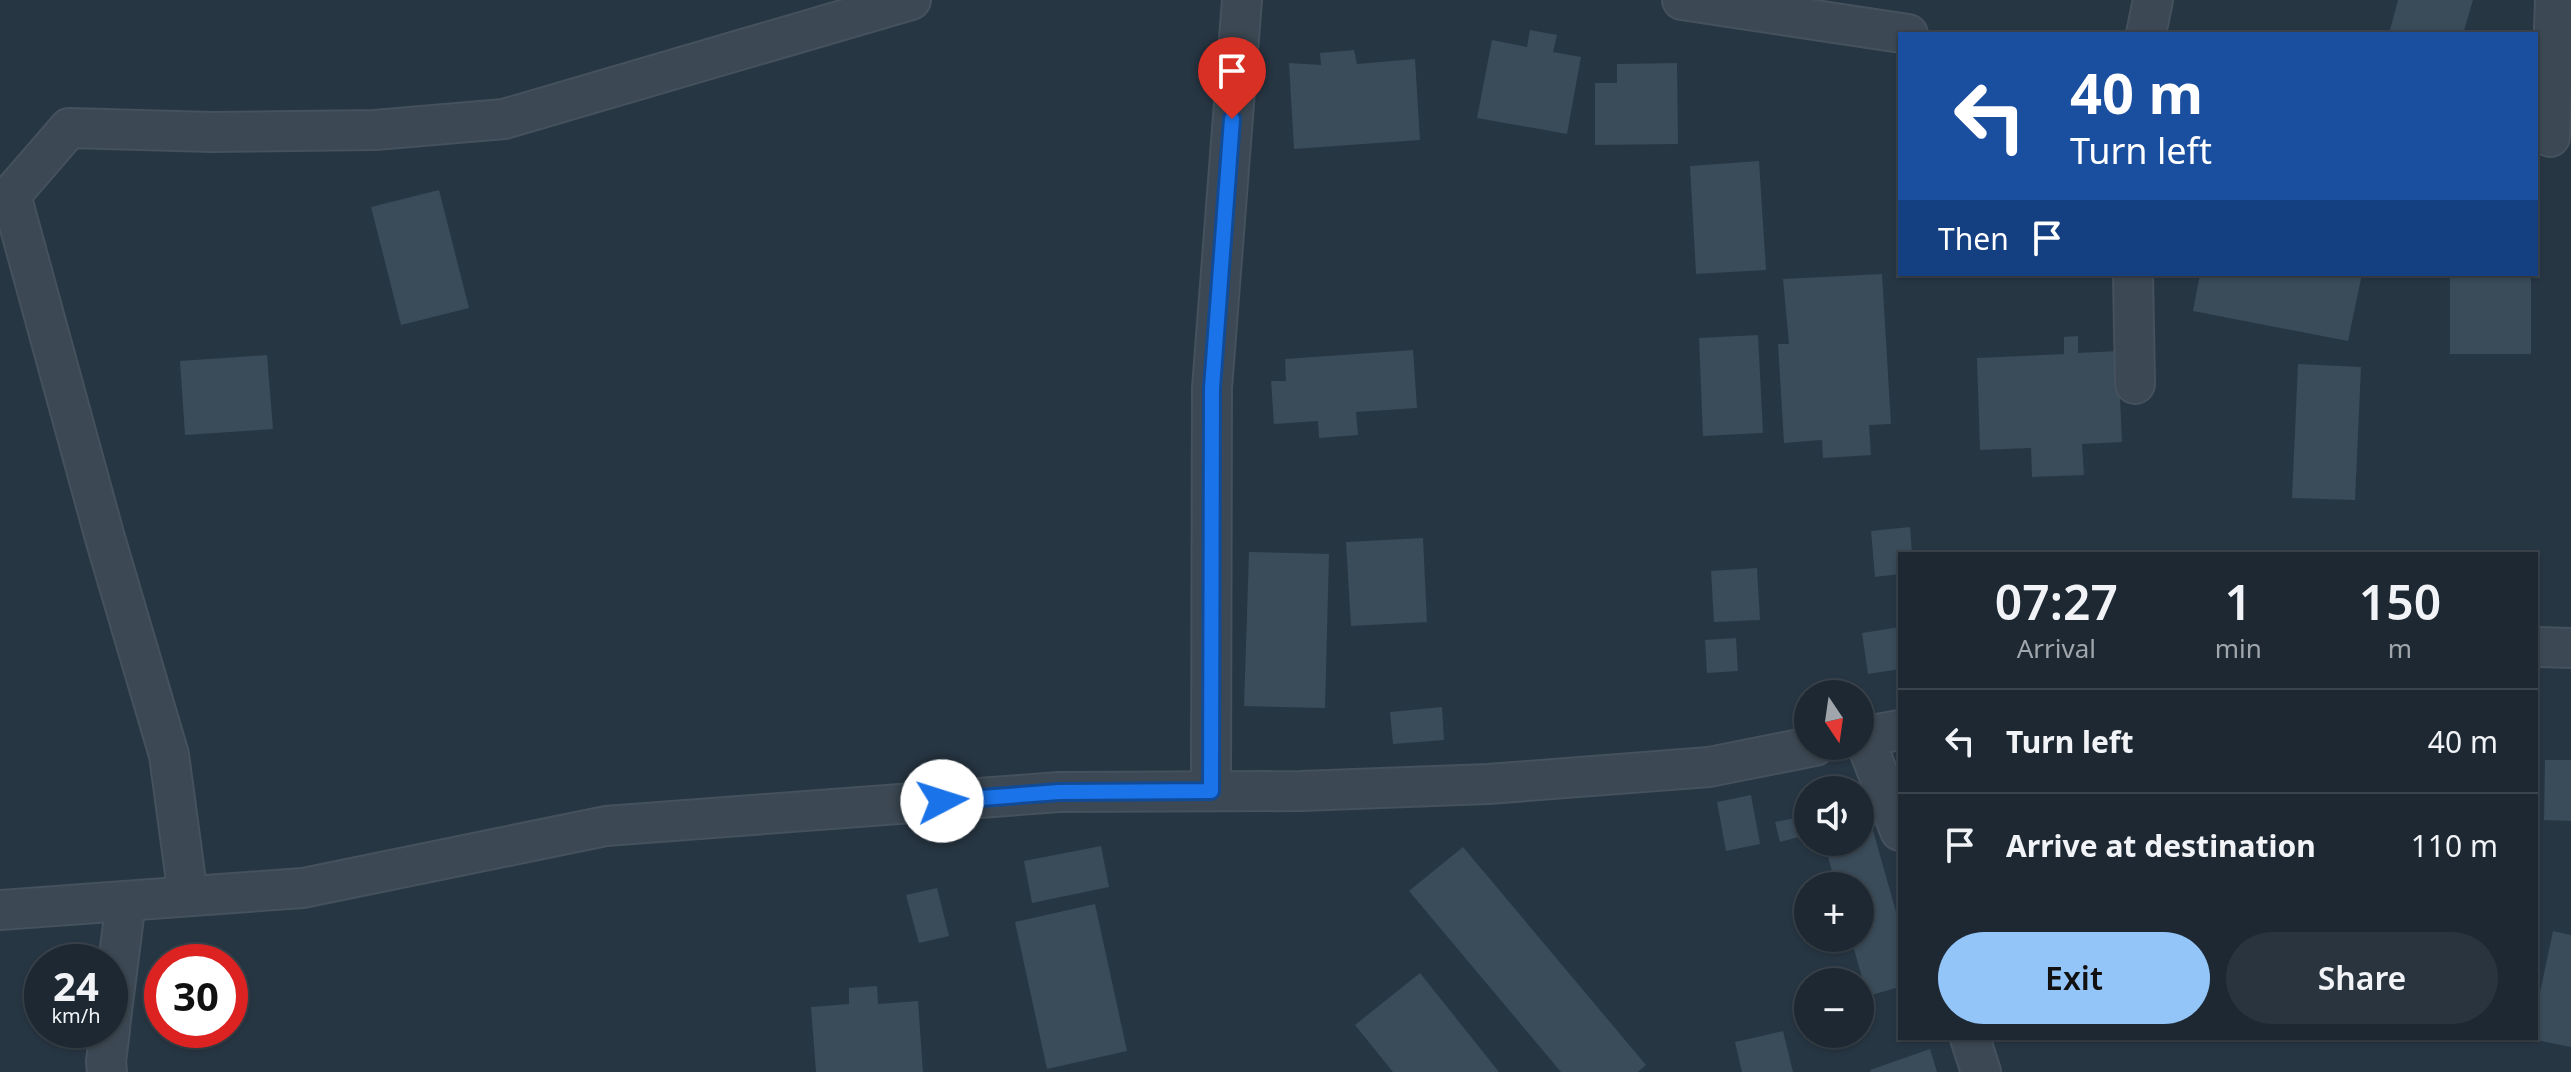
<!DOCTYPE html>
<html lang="en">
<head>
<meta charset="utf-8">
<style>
  :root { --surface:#1d2832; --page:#2a343e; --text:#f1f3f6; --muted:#a0a6ac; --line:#3b444d; --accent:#93c5f8 }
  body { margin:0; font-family:"Noto Sans",sans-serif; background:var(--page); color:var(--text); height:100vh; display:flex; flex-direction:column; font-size:30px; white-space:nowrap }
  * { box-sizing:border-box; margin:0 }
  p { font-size:26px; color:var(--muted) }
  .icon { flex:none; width:44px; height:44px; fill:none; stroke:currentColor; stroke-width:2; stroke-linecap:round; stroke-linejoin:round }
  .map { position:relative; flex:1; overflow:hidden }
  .details { position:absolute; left:1898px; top:552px; width:640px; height:488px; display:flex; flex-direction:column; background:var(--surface); border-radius:0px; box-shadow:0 2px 6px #0004,0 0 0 2px var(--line) }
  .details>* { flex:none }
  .hud { position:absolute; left:1898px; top:32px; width:640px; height:244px; border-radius:0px; box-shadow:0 2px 6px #0004,0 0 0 2px var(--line); background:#1a4fa0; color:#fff; overflow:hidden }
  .needle { width:52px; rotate:167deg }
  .fabs { position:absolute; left:1794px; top:680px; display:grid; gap:16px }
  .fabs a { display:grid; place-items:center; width:80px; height:80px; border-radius:50%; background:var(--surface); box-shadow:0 2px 6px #0004,0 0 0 2px var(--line); font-size:40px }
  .speed { position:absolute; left:24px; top:944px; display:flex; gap:16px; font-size:40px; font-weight:700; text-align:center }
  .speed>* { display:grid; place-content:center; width:104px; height:104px; border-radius:50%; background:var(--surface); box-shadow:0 2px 6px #0004,0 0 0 2px var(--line); line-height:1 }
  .speed small { font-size:20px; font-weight:400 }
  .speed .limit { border:12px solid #d22; background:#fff; color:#111 }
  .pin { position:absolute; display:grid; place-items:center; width:68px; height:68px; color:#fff; margin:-82px -34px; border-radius:50% 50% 50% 0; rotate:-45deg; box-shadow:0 0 8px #0007 }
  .pin .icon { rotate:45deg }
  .me { position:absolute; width:88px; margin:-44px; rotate:85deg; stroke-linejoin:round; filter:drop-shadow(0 0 6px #0008) }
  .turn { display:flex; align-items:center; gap:28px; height:168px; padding:0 40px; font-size:36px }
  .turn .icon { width:104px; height:104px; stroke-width:2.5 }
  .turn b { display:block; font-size:56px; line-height:68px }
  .then { display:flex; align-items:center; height:76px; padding:0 40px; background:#0003; gap:16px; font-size:30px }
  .eta { display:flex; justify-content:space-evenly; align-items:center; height:136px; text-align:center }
  .eta b { font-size:48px; font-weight:600; line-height:56px }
  .primary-button { display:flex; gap:16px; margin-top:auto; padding:16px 40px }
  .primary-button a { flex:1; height:92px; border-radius:48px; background:var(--accent); color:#111; font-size:32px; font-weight:600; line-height:92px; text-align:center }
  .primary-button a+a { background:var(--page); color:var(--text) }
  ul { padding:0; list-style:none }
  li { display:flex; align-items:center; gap:24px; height:104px; padding:0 40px; border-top:2px solid var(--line) }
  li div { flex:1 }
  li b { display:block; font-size:30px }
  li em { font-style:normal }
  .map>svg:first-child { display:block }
  .building { fill:#3a4b59 }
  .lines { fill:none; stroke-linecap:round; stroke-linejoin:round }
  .street-casing { stroke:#45515c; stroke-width:42 }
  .street { stroke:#3c4853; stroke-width:38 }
  .route-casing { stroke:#114b97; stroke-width:20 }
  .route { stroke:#1a73e8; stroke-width:14 }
</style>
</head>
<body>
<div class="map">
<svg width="2571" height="1072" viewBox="0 0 2571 1072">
  <rect width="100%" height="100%" fill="#273643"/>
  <g class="building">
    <polygon points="2398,0 2473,0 2463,34 2389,34"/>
    <polygon points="1530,30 1557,35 1553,52 1581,57 1567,134 1477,118 1492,40 1527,47"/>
    <polygon points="1354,50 1357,64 1415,59 1420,140 1294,149 1289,63 1321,65 1320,53"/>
    <polygon points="1677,63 1678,144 1595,145 1595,83 1617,83 1617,64"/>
    <polygon points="1759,161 1766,270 1696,274 1690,166"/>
    <polygon points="439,190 469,308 401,325 371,207"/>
    <polygon points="1882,274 1891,424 1869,425 1871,455 1823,458 1822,440 1784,443 1778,344 1789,344 1783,279"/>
    <polygon points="2200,274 2362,274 2348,341 2193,311"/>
    <rect x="2450" y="274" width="81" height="80"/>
    <polygon points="1758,335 1763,433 1703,436 1699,338"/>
    <polygon points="2078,336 2078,353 2118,351 2122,442 2082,444 2084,475 2032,477 2031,448 1980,450 1977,358 2064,354 2064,337"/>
    <polygon points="1413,350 1417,408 1356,412 1358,435 1319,438 1318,421 1274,424 1271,381 1286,381 1285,359"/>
    <polygon points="267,355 273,429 185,435 180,361"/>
    <polygon points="2298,364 2361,367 2355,500 2292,498"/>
    <polygon points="1910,527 1912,554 1900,554 1900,574 1875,577 1871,531"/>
    <polygon points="1423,538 1427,622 1351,626 1346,542"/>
    <polygon points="1249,552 1329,554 1325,708 1244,706"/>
    <polygon points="1757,568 1760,620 1714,622 1711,571"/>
    <polygon points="1900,627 1900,669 1868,674 1862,633"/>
    <polygon points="1736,638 1738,671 1707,673 1705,640"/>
    <polygon points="1442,707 1444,740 1393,744 1390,712"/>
    <polygon points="2545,760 2571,760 2571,821 2544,820"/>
    <polygon points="1861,788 1900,926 1900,987 1867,996 1851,938 1860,938 1860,886 1836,886 1824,842 1860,842"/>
    <polygon points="1751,795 1760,844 1726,851 1717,802"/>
    <polygon points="1795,818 1799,837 1780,842 1775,822"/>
    <polygon points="1101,846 1109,887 1032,903 1024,861"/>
    <polygon points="1463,847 1646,1065 1638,1072 1561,1072 1409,891"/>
    <polygon points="937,888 949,936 919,943 906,895"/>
    <polygon points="1095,904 1127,1051 1047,1069 1015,922"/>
    <polygon points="2553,931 2571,935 2571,1047 2536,1040 2536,1011"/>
    <polygon points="1420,973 1499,1072 1393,1072 1355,1025"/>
    <polygon points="877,986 878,1004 918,1001 923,1072 816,1072 811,1007 849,1004 849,988"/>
    <polygon points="1783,1031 1793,1072 1742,1072 1735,1042"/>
    <polygon points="1930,1049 1937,1072 1871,1072 1870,1070"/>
  </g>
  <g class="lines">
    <defs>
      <g id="street">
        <polyline points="1682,0 1908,34"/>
        <polyline points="2146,34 2153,0"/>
        <polyline points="2550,137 2555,0"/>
        <polyline points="2133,274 2135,384"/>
        <polyline points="2536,647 2571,648"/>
        <polyline points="1860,737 1900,730"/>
        <polyline points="1864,737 1900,831"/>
        <polyline points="1211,791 1212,388 1242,0"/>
        <polyline points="188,896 169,755 105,538 11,195 69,128 212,132 375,130 504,119 911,0"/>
        <polyline points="0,910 303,888 606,826 1059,792 1301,791 1488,784 1709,767 1815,746"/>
        <polyline points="110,1027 126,901"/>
        <polyline points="1970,1038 1981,1072"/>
        <polyline points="107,1072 106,1061 110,1030"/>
      </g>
    </defs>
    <use href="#street" class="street-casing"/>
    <use href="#street" class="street"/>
  </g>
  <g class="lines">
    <defs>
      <polyline id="route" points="942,801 1059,792 1211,791 1212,388 1232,119"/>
    </defs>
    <use href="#route" class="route-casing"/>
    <use href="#route" class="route"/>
  </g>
</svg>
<div class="fabs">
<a><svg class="needle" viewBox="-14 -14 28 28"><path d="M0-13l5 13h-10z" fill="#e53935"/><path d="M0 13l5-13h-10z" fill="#a0a6ac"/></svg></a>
<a><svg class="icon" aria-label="sound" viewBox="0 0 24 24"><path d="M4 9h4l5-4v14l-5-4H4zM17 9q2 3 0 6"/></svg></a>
<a>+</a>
<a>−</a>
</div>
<div class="speed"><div>24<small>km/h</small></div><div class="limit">30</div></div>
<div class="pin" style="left:1232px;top:119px;background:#d93025"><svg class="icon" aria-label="arrive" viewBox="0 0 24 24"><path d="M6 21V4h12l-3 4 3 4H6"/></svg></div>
<svg class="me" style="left:942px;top:801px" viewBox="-20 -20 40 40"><circle r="19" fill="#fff"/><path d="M0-13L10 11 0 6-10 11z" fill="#1a73e8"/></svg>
<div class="hud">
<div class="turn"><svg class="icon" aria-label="left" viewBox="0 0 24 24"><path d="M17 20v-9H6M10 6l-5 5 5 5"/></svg><div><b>40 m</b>Turn left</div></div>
<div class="then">Then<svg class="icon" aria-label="arrive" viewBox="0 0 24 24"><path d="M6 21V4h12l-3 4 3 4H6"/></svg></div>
</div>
<section class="details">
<div class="eta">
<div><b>07:27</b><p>Arrival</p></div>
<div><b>1</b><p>min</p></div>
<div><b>150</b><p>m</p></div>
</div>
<ul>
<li><svg class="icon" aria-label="left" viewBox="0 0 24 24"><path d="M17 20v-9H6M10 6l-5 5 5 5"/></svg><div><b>Turn left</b></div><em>40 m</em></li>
<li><svg class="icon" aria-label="arrive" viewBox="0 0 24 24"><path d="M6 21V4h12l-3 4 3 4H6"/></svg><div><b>Arrive at destination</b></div><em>110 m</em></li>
</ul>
<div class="primary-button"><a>Exit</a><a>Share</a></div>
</section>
</div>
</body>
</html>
